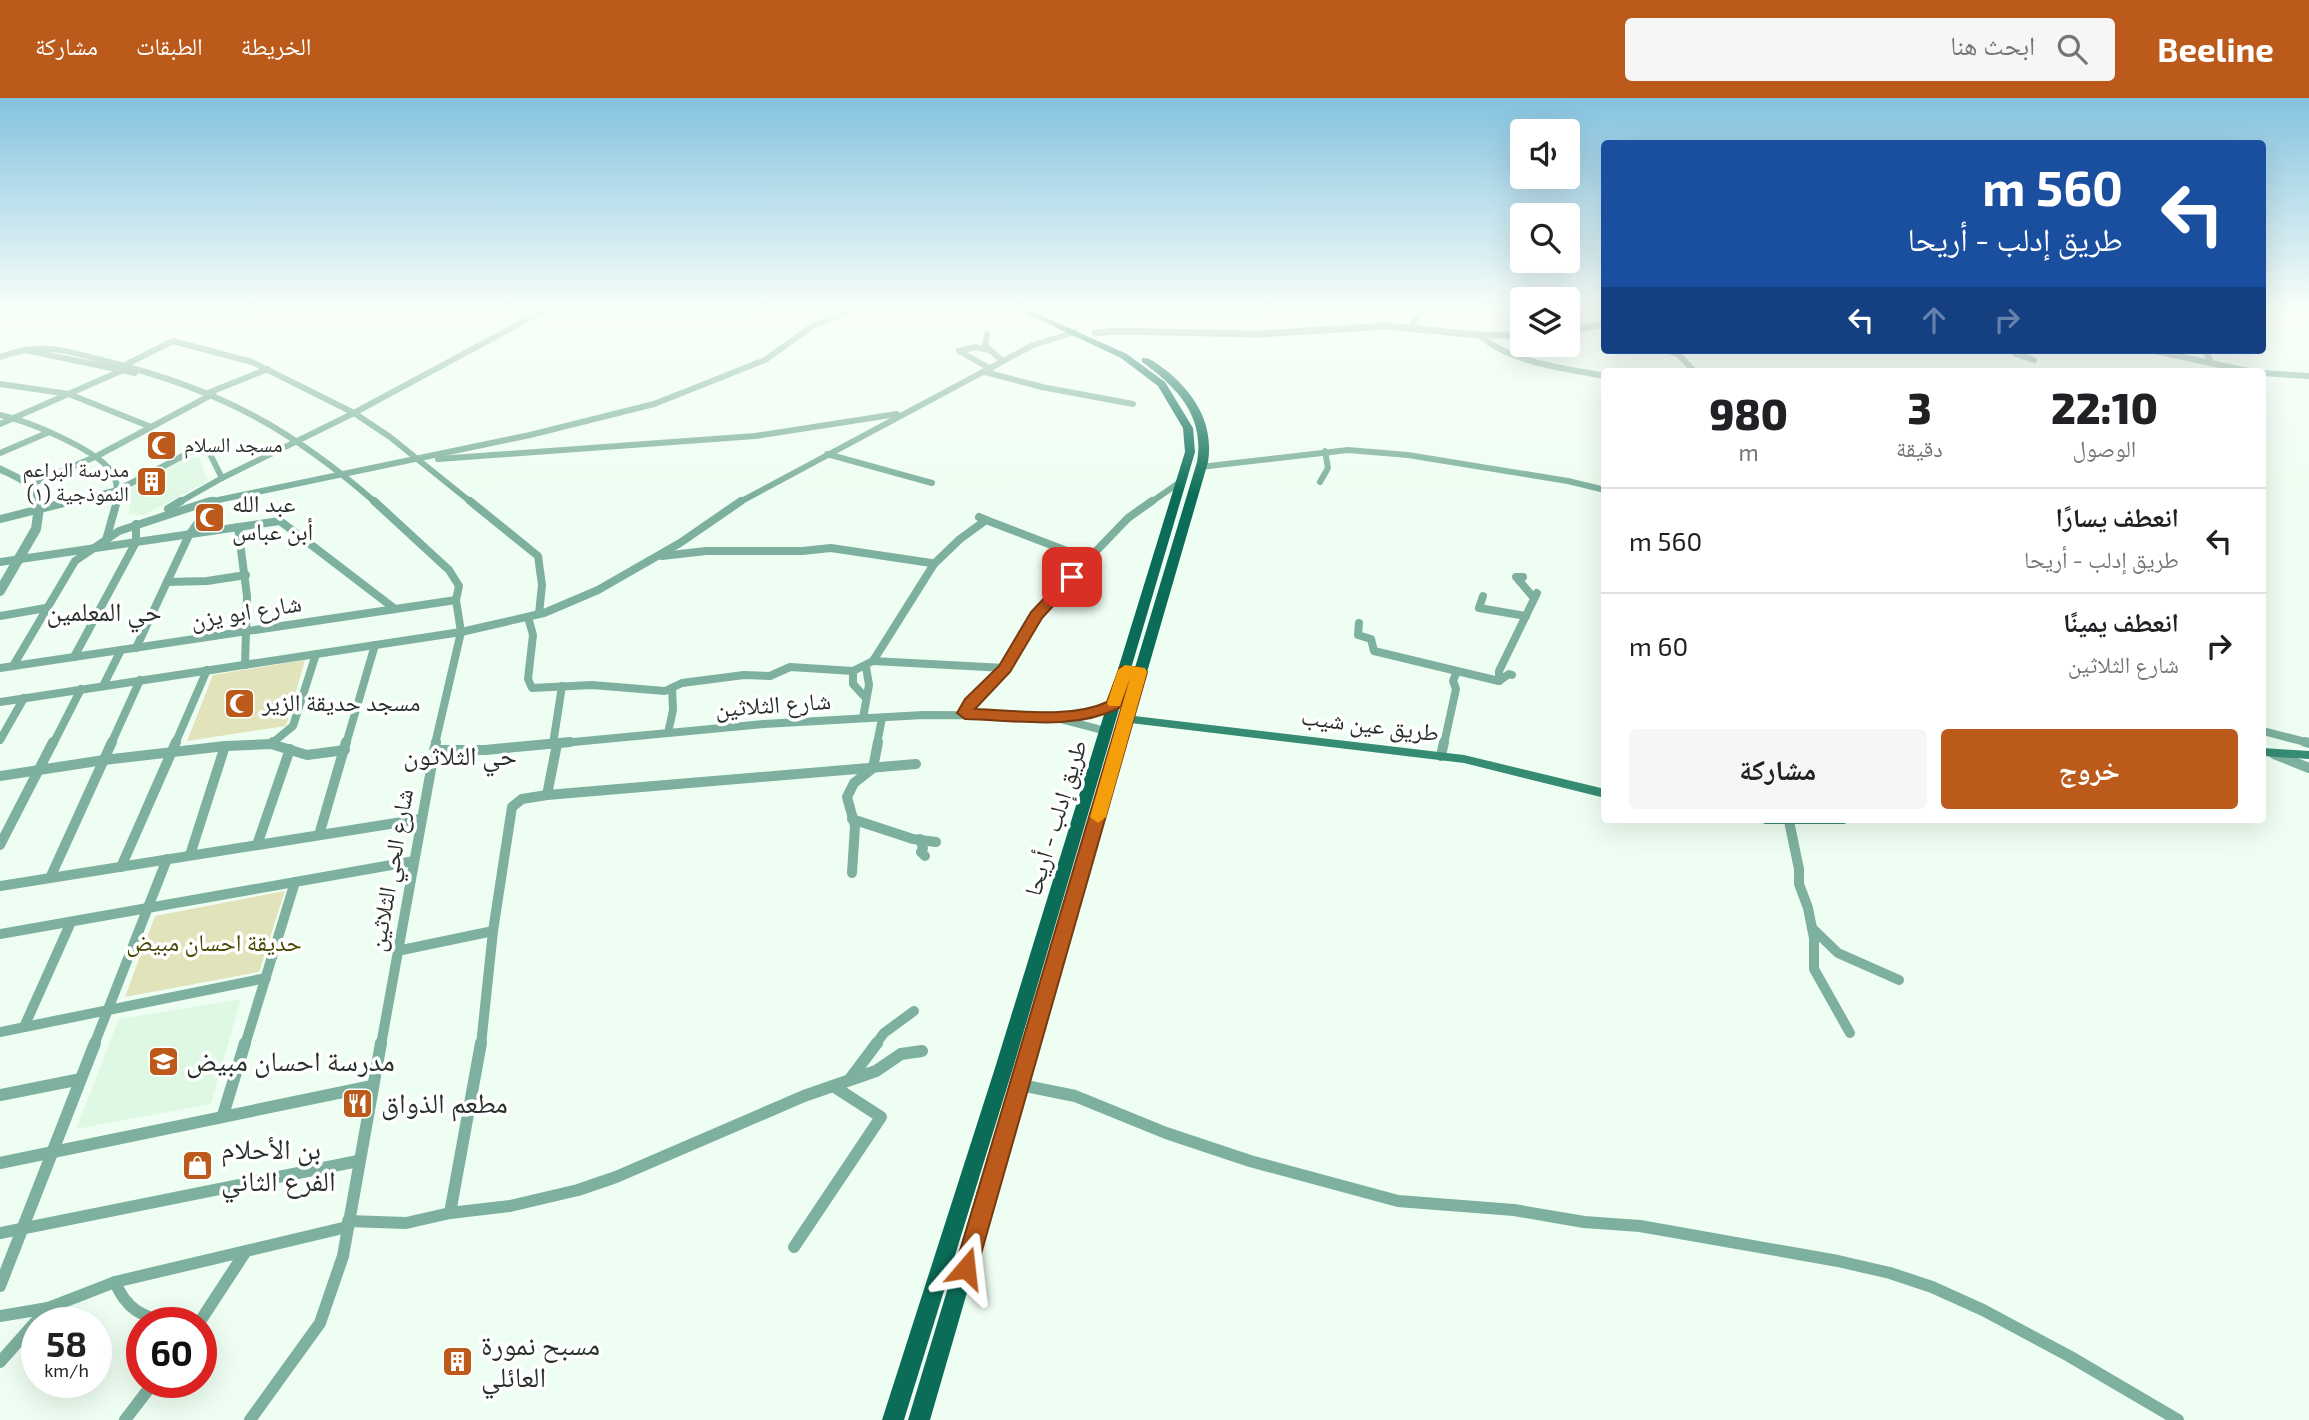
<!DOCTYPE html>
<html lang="ar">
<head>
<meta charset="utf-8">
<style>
  :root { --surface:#fff; --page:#f6f6f6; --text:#202124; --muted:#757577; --line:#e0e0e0; --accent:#bb5a1a }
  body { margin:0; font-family:"Exo 2","Noto Naskh Arabic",sans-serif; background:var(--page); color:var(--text); direction:rtl; height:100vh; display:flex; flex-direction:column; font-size:26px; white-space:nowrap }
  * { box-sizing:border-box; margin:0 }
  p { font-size:23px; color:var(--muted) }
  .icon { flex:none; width:38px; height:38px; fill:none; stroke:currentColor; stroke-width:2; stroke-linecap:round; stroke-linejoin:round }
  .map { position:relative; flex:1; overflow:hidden; direction:ltr }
  .details { position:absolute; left:1601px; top:270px; width:665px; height:455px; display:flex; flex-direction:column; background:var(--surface); border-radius:7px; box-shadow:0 7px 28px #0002; direction:rtl }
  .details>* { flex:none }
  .hud { position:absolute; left:1601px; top:42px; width:665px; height:214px; border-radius:7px; box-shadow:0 7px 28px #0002; direction:rtl; background:#1a4fa0; color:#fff; overflow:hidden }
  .fabs { position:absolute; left:1510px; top:21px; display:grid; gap:14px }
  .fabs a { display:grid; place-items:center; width:70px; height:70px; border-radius:7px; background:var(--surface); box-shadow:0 7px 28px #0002; font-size:35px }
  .speed { position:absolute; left:21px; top:1209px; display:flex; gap:14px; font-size:35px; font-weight:700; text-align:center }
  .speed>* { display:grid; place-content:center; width:91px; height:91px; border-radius:50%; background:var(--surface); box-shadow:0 7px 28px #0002; line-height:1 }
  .speed small { font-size:18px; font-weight:400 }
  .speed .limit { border:10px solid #d22; background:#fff; color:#111 }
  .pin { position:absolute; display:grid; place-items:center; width:60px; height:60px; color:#fff; margin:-30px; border-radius:14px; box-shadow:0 4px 10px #0006 }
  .me { position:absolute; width:77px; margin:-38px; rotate:17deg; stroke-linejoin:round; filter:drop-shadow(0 0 5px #0008) }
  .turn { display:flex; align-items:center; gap:24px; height:147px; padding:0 28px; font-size:32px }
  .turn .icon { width:91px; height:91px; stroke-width:2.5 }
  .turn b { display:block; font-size:49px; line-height:60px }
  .lanes { display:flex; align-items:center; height:66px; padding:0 28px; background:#0003; justify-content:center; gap:35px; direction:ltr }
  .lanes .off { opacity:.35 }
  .eta { display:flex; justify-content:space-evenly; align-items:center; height:119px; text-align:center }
  .eta b { font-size:42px; font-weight:800; line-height:49px }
  .primary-button { display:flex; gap:14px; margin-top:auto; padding:14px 28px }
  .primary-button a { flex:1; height:80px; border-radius:7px; background:var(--accent); color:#fff; font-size:28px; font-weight:800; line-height:80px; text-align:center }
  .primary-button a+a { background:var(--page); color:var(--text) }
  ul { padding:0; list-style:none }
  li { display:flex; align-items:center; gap:21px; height:105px; padding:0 28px; border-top:2px solid var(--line) }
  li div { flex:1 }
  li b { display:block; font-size:26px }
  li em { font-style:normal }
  header { display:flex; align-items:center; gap:42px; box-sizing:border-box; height:98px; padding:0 35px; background:var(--accent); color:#fff }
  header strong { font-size:33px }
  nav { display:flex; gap:38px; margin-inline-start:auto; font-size:24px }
  .search { width:490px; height:63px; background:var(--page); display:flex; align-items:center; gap:18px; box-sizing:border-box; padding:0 24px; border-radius:7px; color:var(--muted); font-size:26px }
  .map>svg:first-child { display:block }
  .built { fill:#dff8e4 }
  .green { fill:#e1e3bb }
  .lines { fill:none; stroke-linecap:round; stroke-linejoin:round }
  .minor-far3 { stroke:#7db09e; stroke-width:6 }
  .minor-far2 { stroke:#7db09e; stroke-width:8 }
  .minor-far1 { stroke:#7db09e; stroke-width:10 }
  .minor { stroke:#7db09e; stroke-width:12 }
  .tertiary-far1 { stroke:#7db09e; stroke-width:7 }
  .tertiary { stroke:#7db09e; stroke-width:10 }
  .secondary { fill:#368b73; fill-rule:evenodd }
  .primary { fill:#0b6d57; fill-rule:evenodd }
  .route { fill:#bb5a1a; stroke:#7a3a11; stroke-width:2 }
  .slow { fill:#f59e0b }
  .labels { text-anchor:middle; stroke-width:7; stroke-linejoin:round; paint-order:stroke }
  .far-poi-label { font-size:21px; fill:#29302a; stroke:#fff; text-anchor:start }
  .poi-label { font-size:24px; fill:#29302a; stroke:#fff; text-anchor:start }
  .street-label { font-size:24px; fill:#29302a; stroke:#fff }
  .park-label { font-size:24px; fill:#464601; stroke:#fff }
  .neighbourhood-label { font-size:26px; fill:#29302a; stroke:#fff }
  .near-poi-label { font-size:28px; fill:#29302a; stroke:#fff; text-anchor:start }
</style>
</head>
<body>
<header>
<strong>Beeline</strong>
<div class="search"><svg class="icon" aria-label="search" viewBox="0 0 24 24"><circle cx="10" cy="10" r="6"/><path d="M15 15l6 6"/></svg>ابحث هنا</div>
<nav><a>الخريطة</a><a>الطبقات</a><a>مشاركة</a></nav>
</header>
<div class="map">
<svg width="2309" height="1322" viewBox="0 0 2309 1322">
  <rect width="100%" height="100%" fill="#effef2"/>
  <g class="built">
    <polygon points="192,359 199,360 208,383 144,417 129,416 130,392 134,387 181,361"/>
    <polygon points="241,901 211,1006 76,1031 119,921"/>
  </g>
  <g class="green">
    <polygon points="305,562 286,628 187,643 213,577"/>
    <polygon points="285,793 259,874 125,899 155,818"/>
  </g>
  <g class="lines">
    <g class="minor-far3">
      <polyline points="1410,229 1423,212"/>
      <polyline points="987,236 985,247 1002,263"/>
      <path d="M1479,237C1511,265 1564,270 1605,278"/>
      <polyline points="25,252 135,275"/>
      <polyline points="989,252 975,249 959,253 991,271"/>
      <polyline points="1667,252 1679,257 1694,273"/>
      <polyline points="2018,252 2016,256 2034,262"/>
      <polyline points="2150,252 2248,273"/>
      <polyline points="2205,252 2210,262 2207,264"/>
      <path d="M0,259C43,243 67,253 109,264C218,291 292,331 376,405"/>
      <polyline points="125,267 173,243 252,264 354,315 390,339 472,405"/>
      <polyline points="985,274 1042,289 1133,306"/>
      <polyline points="2263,275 2309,278"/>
      <polyline points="0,286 69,296 151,329"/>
      <polyline points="208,295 268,271"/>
      <path d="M0,317C27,323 103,353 114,378C118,387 117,396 116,405"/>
      <polyline points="0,326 123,272"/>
      <polyline points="0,355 47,335"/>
      <polyline points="827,356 932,385"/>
      <polyline points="438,361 755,338 897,316"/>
      <polyline points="1200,369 1348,352 1408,357 1568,383 1605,392"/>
      <polyline points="1320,384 1328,370 1325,353"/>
      <polyline points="29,387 97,358 213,296"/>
      <polyline points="65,405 118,392 196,351 210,356 222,380"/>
      <polyline points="178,405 222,380 352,316 545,212"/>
      <polyline points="204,405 530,337 654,306 765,262 814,227 854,212"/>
      <polyline points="212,405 214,402"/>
      <polyline points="738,405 1033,247 1075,234"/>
      <polyline points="1150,405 1180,384"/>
    </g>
    <g class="minor-far2">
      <polyline points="374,403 449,472 459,488 456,502 461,534 435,646"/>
      <polyline points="470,403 538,458 542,487 539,516"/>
      <polyline points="168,411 181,403"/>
      <polyline points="0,421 72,403"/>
      <polyline points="986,422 1088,461"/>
      <polyline points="238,429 247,498 245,567"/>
      <polyline points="106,442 117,403"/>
      <polyline points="1053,457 1080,470"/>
      <polyline points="662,458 706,453 802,453 831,450 931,465 934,466 873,563 1005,570"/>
      <polyline points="0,464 280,423 395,511"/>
      <polyline points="934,466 960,441 986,422 979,419"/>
      <polyline points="1523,479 1516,479 1534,500"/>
      <polyline points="167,484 207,483 246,477"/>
      <polyline points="1483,498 1479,510 1526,518"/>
      <polyline points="0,518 46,510"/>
      <polyline points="528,519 533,537 528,581 532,590 592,587 665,593 682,585 744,577 770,578 790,569 853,573 873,563"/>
      <polyline points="1359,525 1358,537 1371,541 1374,553 1457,573 1453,583 1456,591 1444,646"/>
      <polyline points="136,550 189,437 213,403"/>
      <polyline points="74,559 136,444 136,426"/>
      <polyline points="13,568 75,463 119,433 210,403"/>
      <polyline points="0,570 456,502"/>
      <polyline points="853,573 853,586 864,598"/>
      <polyline points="1457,573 1499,583 1509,576 1512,577"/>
      <polyline points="1499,583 1499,573 1537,495"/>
      <polyline points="103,588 121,552"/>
      <polyline points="0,604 461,534 544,515 598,492 680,445 741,403"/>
      <polyline points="965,616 1005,570 1048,503 1128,420 1152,403"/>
      <polyline points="863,620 869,587 866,569"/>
      <polyline points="1064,622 1106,633"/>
      <polyline points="2263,633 2309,645"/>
      <polyline points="668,635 673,612 672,590"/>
      <polyline points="0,642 24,600"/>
      <polyline points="53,646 81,591"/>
      <polyline points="111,646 140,582"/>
      <polyline points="175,646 207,572"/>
      <polyline points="271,646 293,628 316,556"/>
      <polyline points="346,646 375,547"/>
      <polyline points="552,646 764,626 923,617 1083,618 1114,607"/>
      <polyline points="553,646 562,588"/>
      <polyline points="877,646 882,620"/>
    </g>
    <g class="minor-far1">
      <polyline points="2305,644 2309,645"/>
      <polyline points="271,646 273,644"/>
      <polyline points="557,646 547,697 916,666"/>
      <polyline points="434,652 485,652 570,644"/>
      <polyline points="2274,656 2309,670"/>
      <polyline points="1441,658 1444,644"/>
      <polyline points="0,678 104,662 225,648 271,646 307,657 345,652"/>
      <polyline points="852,721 913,741 936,744"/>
      <polyline points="1789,723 1799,771 1799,786 1808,810 1814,840 1814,871 1850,935"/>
      <polyline points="319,737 346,644"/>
      <polyline points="920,741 923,750 921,754 925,758"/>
      <polyline points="0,747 53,644"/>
      <polyline points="257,747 290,651"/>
      <polyline points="190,757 225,648"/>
      <polyline points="121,769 176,644"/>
      <polyline points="852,775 855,728 847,699 854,685 873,670 878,644"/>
      <polyline points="50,780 112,644"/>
      <polyline points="0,788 421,721"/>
      <polyline points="1812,830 1838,855 1899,882"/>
      <polyline points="0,836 414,763"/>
      <polyline points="397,853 493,833"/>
      <polyline points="24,929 71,824"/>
      <polyline points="0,934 266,880"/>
      <polyline points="94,947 167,761"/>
      <polyline points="245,947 295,784"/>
      <polyline points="381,947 436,644"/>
      <polyline points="481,947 493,833 512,709 522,701 547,697"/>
      <polyline points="875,947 884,935 914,913"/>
    </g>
    <g class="minor">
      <polyline points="850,981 877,945"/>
      <polyline points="1021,987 1075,998 1166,1035 1250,1063 1398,1103 1514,1112 1584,1124 1640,1128 1838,1163 1890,1175 1932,1189 1983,1212 2069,1258 2178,1322"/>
      <polyline points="0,997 81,981"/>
      <polyline points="223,1017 245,945"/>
      <polyline points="0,1065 372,988"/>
      <polyline points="450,1115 481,945"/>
      <polyline points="348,1123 406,1125 450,1115 510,1108 578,1092 616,1079 804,998 876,973 901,956 922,953"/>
      <polyline points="0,1135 358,1063"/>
      <polyline points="794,1149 881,1019 833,988"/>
      <path d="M115,1184C126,1211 142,1219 170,1225"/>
      <polyline points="0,1188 95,945"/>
      <polyline points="0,1218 48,1210 115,1184 347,1129"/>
      <polyline points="199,1225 246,1153"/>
      <polyline points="0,1264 48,1210"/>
      <polyline points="125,1322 154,1284"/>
      <polyline points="250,1322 320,1225 343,1158 381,945"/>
    </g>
    <g class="tertiary-far1">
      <polyline points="1568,233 1605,226"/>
      <polyline points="1095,235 1113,233 1260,236 1386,228 1479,237 1522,237"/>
      <path d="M0,371C18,380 34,385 40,405"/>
    </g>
    <polyline class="tertiary" points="0,493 36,431 40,403"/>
    <g class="secondary">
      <polygon points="1126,617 1464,657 1605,691 1605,700 1464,665 1122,624 1120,621"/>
      <polygon points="2263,650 2309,653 2309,661 2263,658"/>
      <polygon points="1759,721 1850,721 1849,724 1844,726 1765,726 1760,724"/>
    </g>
    <g class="primary">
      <polygon points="1019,212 1029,212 1127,256 1165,284 1193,330 1195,354 1013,970 904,1322 882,1322 995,970 1185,354 1183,330 1158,288 1121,260"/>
      <path d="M1142,260C1151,259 1158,267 1166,272C1195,296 1214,326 1208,364L930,1322H908L1197,364C1205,318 1177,289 1142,264Z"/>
    </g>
  </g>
  <linearGradient id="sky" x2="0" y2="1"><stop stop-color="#84c2e0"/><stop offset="0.53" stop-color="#f8fff9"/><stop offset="1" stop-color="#f8fff9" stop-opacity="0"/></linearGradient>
  <rect width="2309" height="397" fill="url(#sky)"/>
  <path class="route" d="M1072,475L1079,479L1077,482L1042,520L1010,574L975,611C1015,612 1071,621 1107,604L1120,569H1139L1147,574L977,1170L974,1178L966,1181L958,1178L955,1170L1130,581L1119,610C1073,633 1015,622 965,621L957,615L965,601L999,568L1031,514L1067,476Z"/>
  <polygon class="slow" points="1125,567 1145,570 1147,574 1106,719 1098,725 1090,719 1130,580 1120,608 1109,608 1107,605 1118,572"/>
  <defs>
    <symbol id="mosque-square" viewBox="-11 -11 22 22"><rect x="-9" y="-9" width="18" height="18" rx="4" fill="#bb5a1a" stroke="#fff"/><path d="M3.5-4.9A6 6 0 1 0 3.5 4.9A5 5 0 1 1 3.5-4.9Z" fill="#fff"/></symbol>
    <symbol id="building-square" viewBox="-11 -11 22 22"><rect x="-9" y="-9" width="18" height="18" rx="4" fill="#bb5a1a" stroke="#fff"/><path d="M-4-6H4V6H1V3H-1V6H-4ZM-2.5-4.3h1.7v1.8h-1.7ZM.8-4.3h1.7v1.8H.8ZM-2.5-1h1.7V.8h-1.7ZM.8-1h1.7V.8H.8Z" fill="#fff"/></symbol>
    <symbol id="school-square" viewBox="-11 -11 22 22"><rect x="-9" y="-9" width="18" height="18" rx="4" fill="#bb5a1a" stroke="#fff"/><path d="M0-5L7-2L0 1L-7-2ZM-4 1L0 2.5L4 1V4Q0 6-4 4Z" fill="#fff"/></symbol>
    <symbol id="restaurant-square" viewBox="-11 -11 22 22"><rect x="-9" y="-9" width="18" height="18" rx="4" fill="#bb5a1a" stroke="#fff"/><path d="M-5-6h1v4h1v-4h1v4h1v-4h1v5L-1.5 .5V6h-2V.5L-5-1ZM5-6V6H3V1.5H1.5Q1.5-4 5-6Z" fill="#fff"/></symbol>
    <symbol id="shop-square" viewBox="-11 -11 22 22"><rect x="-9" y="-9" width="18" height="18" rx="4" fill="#bb5a1a" stroke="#fff"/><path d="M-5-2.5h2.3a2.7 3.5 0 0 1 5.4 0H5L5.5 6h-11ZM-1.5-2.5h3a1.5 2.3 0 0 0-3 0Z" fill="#fff"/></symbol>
  </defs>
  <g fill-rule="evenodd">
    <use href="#mosque-square" x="144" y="330" width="35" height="35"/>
    <use href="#building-square" x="134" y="366" width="35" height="35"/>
    <use href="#mosque-square" x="192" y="402" width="35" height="35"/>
    <use href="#mosque-square" x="222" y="588" width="35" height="35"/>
    <use href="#school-square" x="146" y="946" width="35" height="35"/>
    <use href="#restaurant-square" x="340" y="988" width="35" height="35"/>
    <use href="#shop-square" x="180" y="1050" width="35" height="35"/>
    <use href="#building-square" x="440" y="1246" width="35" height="35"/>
  </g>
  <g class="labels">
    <g class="far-poi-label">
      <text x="184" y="354">مسجد السلام</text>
      <text x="129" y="379" text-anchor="end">مدرسة البراعم<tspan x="129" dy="24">النموذجية (١)</tspan></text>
    </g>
    <g class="poi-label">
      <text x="232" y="414">عبد الله<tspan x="232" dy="28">أبن عباس</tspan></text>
      <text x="262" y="613">مسجد حديقة الزير</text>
    </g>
    <g class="street-label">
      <text transform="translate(246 514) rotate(-9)" y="8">شارع ابو يزن</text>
      <text transform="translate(773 607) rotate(-4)" y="8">شارع الثلاثين</text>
      <text transform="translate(1370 627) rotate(7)" y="8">طريق عين شيب</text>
      <text transform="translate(1056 720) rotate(-73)" y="8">طريق إدلب - أريحا</text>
      <text transform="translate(391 772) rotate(-80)" y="8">شارع الحي الثلاثين</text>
    </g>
    <g class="park-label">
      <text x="214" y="853">حديقة احسان مبيض</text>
    </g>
    <g class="neighbourhood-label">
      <text x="104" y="523">حي المعلمين</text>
      <text x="460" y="667">حي الثلاثون</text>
    </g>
    <g class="near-poi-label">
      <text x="186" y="973">مدرسة احسان مبيض</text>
      <text x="381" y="1015">مطعم الذواق</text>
      <text x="221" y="1061">بن الأحلام<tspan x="221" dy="32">الفرع الثاني</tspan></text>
      <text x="481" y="1257">مسبح نمورة<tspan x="481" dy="32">العائلي</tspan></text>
    </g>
  </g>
</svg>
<div class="fabs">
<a><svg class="icon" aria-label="sound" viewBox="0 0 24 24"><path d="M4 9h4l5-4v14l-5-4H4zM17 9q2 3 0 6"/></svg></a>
<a><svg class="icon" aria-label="search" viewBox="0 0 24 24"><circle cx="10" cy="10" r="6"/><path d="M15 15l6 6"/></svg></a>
<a><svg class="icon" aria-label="layers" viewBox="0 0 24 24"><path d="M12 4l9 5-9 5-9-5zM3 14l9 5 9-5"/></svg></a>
</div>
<div class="speed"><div>58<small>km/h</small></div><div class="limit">60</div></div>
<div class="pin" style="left:1072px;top:479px;background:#d93025"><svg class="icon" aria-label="arrive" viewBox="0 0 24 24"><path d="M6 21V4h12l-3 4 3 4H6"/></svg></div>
<svg class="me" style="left:966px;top:1170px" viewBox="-20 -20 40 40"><path d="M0-17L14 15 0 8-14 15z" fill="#bb5a1a" stroke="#fff" stroke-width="4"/></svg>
<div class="hud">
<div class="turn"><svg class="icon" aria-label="left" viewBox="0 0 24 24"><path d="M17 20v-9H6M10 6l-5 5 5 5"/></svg><div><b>560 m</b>طريق إدلب - أريحا</div></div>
<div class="lanes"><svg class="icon" aria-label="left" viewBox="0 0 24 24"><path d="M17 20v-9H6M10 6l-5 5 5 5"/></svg><svg class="icon off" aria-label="ahead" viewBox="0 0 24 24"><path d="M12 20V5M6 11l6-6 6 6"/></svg><svg class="icon off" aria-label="right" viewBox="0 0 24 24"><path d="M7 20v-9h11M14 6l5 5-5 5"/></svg></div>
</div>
<section class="details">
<div class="eta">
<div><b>22:10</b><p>الوصول</p></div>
<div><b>3</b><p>دقيقة</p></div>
<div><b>980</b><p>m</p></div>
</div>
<ul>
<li><svg class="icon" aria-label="left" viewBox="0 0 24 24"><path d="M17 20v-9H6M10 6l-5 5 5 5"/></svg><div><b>انعطف يسارًا</b><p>طريق إدلب - أريحا</p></div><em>560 m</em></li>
<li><svg class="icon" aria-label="right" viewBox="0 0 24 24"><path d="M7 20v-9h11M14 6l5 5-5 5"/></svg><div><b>انعطف يمينًا</b><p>شارع الثلاثين</p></div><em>60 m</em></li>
</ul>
<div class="primary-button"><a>خروج</a><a>مشاركة</a></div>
</section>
</div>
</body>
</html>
